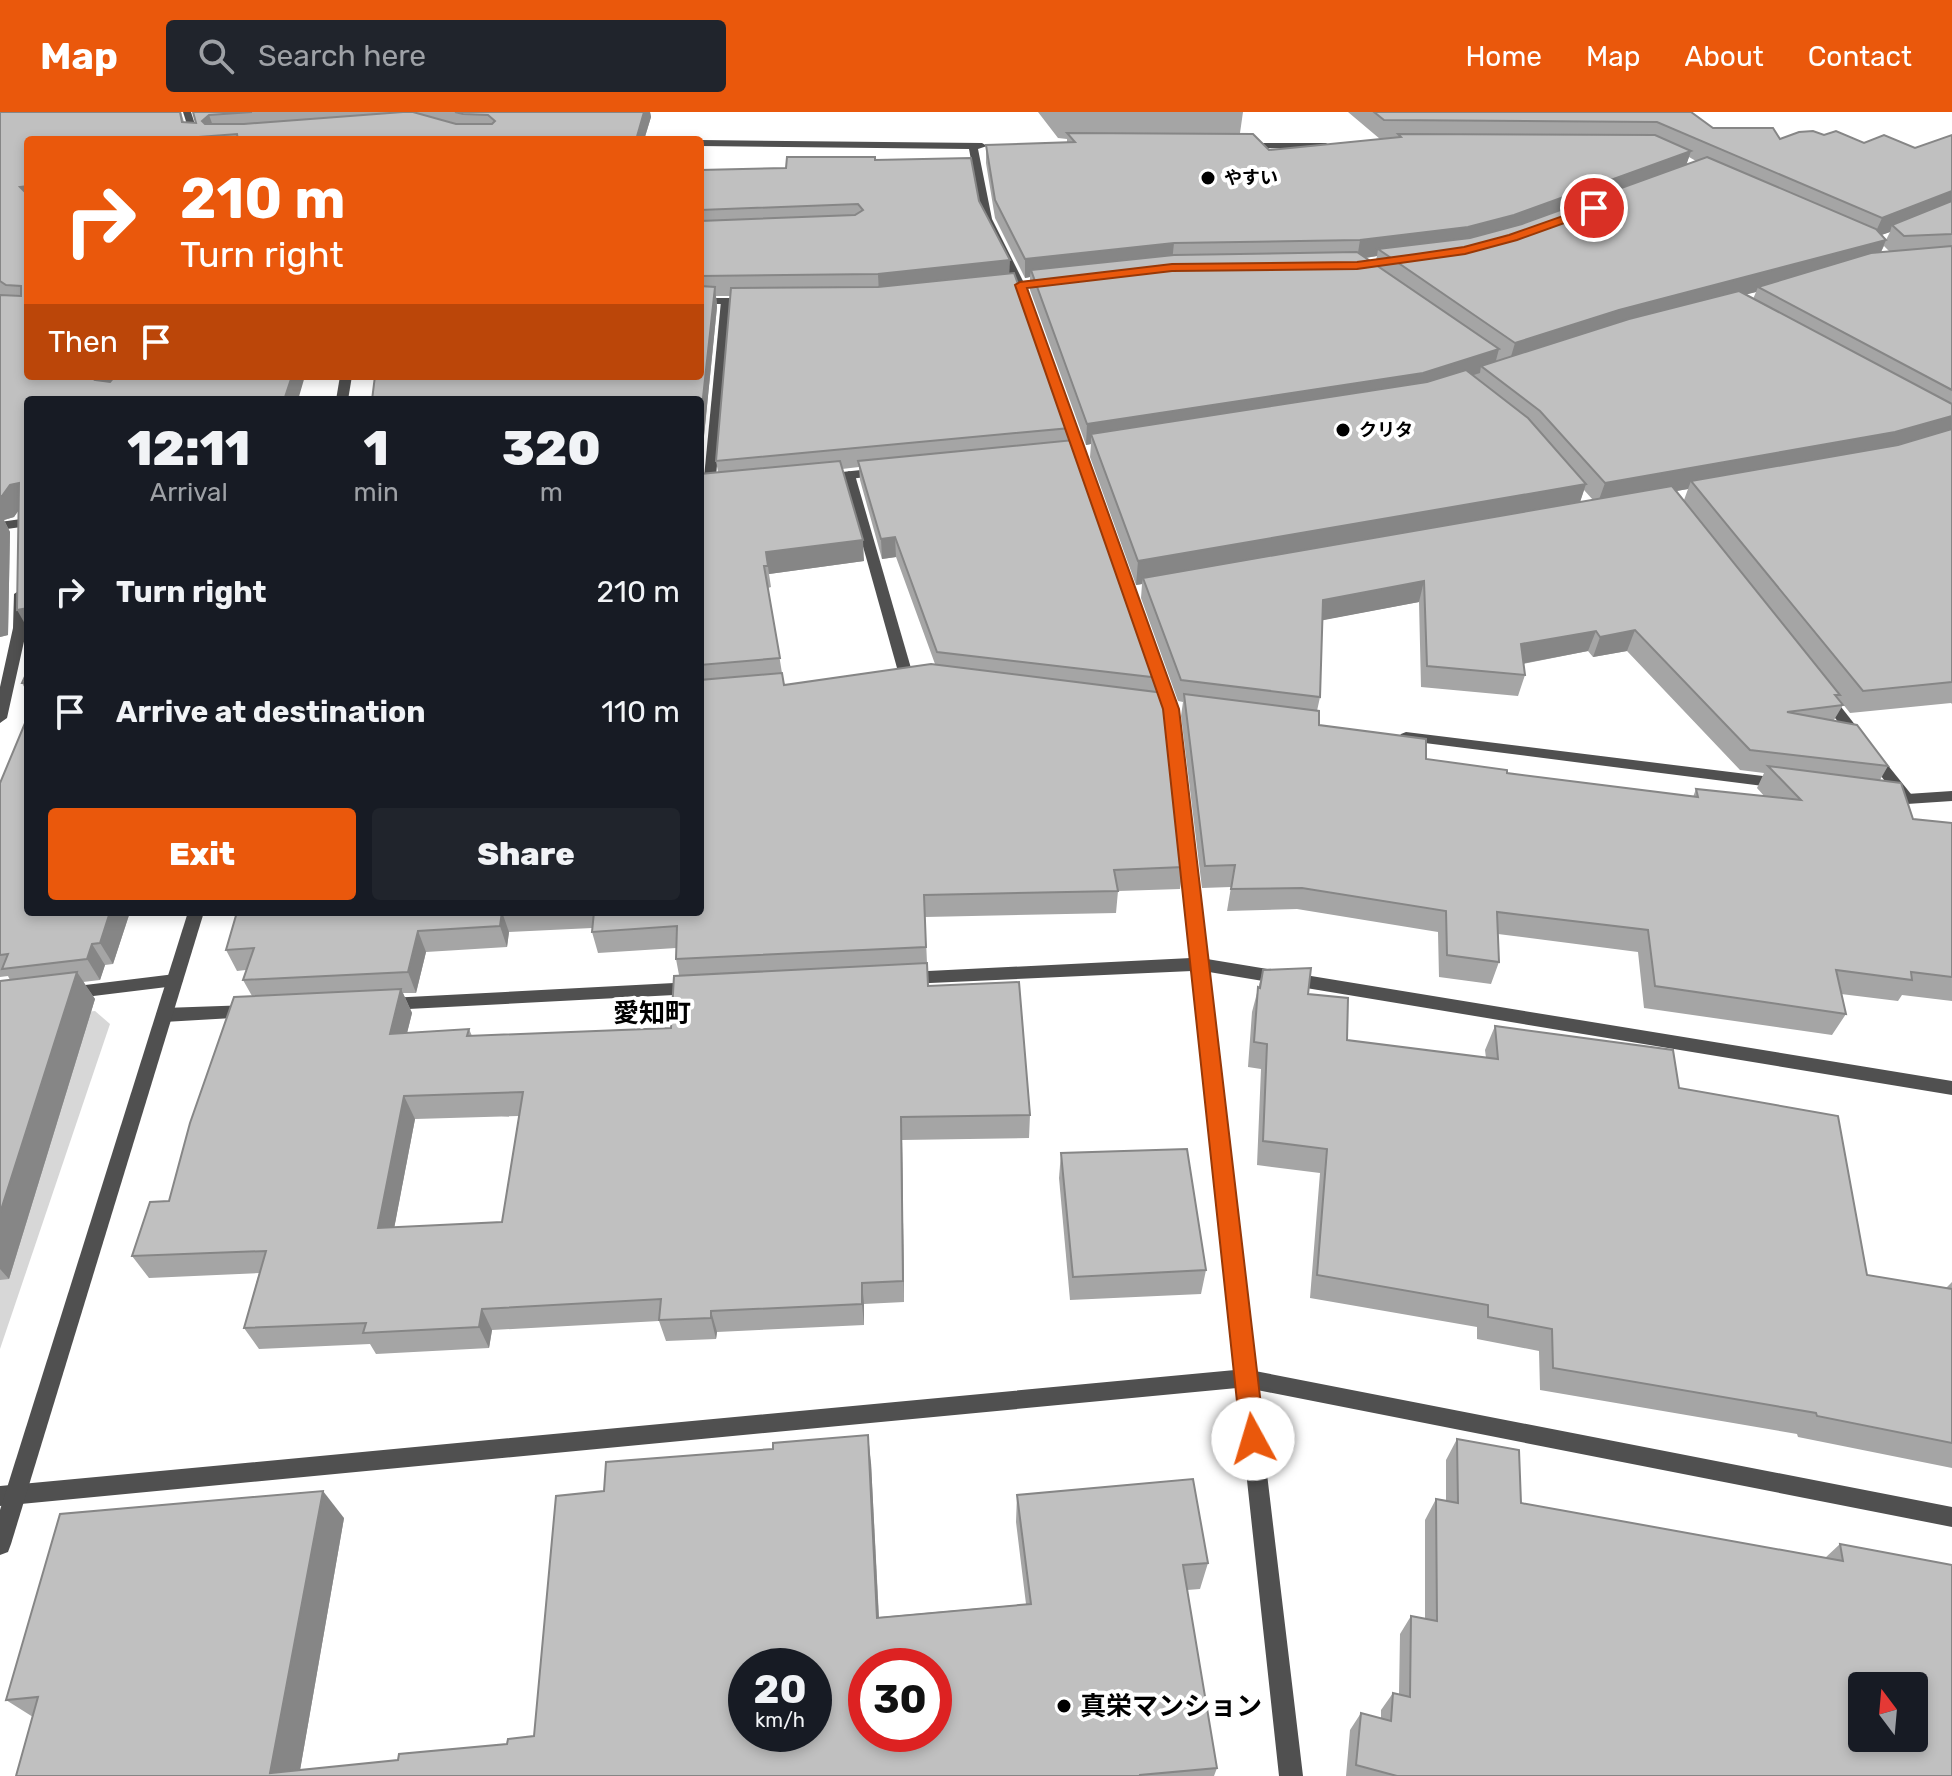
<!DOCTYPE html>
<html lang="en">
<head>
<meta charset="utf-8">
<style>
  :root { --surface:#171b24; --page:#20242c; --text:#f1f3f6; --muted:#9ea1a6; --accent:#ea580c }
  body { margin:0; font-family:Rubik,"Noto Sans JP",sans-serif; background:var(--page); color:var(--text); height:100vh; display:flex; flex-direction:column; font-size:30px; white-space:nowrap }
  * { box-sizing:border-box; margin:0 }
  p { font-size:26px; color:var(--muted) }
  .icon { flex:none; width:44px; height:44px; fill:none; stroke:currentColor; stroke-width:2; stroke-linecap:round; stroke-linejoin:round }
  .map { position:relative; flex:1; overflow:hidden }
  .drawer { position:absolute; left:24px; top:284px; width:680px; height:520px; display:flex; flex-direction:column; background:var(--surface); border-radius:8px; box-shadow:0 4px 12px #0003 }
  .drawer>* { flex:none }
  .banner { position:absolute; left:24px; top:24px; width:680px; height:244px; border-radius:8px; box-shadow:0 4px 12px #0003; background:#ea580c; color:#fff; overflow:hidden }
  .needle { width:52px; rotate:344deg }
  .tools { position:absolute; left:1848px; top:1560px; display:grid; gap:16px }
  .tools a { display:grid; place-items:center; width:80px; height:80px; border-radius:8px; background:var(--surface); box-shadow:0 4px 12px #0003; font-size:40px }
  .speed { position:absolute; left:728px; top:1536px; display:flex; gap:16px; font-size:40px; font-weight:700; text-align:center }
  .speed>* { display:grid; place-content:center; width:104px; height:104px; border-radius:50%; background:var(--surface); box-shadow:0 4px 12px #0003; line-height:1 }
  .speed small { font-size:20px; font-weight:400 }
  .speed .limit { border:12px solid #d22; background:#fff; color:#111 }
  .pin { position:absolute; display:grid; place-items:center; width:68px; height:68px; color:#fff; margin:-34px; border:4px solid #fff; border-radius:50%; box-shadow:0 2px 8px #0007 }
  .me { position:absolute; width:88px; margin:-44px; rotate:354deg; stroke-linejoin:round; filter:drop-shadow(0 0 6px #0008) }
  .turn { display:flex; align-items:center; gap:28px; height:168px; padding:0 24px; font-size:36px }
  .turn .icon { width:104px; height:104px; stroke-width:2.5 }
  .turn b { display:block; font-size:56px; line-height:68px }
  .then { display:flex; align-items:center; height:76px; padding:0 24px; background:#0003; gap:16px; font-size:30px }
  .eta { display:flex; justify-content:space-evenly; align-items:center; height:136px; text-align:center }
  .eta b { font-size:48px; font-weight:800; line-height:56px }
  .primary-button { display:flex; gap:16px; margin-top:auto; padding:16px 24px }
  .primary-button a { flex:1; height:92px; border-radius:8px; background:var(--accent); color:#fff; font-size:32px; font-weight:800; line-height:92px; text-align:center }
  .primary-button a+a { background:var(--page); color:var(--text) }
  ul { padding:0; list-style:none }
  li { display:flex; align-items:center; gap:24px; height:120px; padding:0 24px }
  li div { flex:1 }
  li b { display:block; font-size:30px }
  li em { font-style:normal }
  header { display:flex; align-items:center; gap:48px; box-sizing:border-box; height:112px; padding:0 40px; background:var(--accent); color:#fff }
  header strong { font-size:38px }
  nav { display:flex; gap:44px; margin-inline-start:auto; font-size:28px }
  .search { width:560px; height:72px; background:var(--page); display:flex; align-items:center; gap:20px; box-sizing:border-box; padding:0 28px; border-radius:8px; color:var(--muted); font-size:30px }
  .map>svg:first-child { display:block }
  .green { fill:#d7d7d7 }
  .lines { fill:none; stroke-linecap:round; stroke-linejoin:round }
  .service { fill:#505050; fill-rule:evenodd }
  .minor { fill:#505050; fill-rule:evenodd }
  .tertiary { fill:#505050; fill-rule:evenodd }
  .wall { fill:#a5a5a5; fill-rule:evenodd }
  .shaded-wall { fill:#868686 }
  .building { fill:#c0c0c0; stroke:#868686; stroke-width:2; fill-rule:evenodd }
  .route { fill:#ea580c; stroke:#983908; stroke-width:2 }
  .poi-dot { fill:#000; stroke:#fff; stroke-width:3 }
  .labels { text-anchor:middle; stroke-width:8; stroke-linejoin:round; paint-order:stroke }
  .far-poi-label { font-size:18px; font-weight:bold; fill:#000; stroke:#fff; text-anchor:start }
  .quarter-label { font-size:26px; font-weight:bold; fill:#000; stroke:#fff }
  .near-poi-label { font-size:26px; font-weight:bold; fill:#000; stroke:#fff; text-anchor:start }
</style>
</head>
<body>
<header>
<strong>Map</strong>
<div class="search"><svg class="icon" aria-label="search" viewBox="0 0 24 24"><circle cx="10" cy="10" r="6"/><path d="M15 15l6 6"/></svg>Search here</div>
<nav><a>Home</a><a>Map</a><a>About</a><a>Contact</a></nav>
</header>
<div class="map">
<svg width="1952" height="1664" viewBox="0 0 1952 1664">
  <rect width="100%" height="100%" fill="#fff"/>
  <polygon class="green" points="95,899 110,912 0,1237 0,911"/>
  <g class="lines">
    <g class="service">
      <polygon points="726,186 731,189 715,376 709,380 703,376 721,189"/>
      <polygon points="849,359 855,363 913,563 911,566 906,567 899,563 843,363"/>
      <polygon points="20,478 26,482 27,516 7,606 0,611 0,575 13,516 14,482"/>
      <polygon points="1826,580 1831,582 1863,623 1865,626 1863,629 1853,629 1821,588 1819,585 1821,582"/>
      <polygon points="1873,639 1878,641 1911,682 1913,686 1911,690 1901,690 1868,647 1866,644 1868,641"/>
    </g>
    <g class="minor">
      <polygon points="700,28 982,31 987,34 978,37 992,107 1025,173 1178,597 1207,847 1952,969 1952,983 1209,860 1255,1259 1952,1395 1952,1415 1257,1278 1303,1664 1279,1664 1237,1276 0,1394 0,1374 1235,1258 1192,859 908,872 902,870 900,866 902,862 908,860 1191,846 1164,597 1015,173 982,107 969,37 700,34"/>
      <polygon points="1246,31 1326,31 1331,34 1326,37 1243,36 1241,34"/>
      <polygon points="700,186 750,186 755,189 750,192 700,192"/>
      <polygon points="880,356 886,360 884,363 823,370 817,366 823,362"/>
      <polygon points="28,406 28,414 0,418 0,410"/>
      <polygon points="1406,620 1779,666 1786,671 1779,676 1401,628 1399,625 1401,622"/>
      <polygon points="1886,679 1907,682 1952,679 1952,689 1907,692 1881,688 1879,684"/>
      <polygon points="175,862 181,864 183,868 181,872 175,874 69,887 63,886 61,881 63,876 69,875"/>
      <polygon points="693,870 699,872 701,876 699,880 693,882 389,898 383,897 381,892 383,887 389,886"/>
      <polygon points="250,893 256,894 258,899 256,904 250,905 164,910 158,908 156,903 158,898 164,896"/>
    </g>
    <g class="tertiary">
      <polygon points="183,0 191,0 200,28 192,28"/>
      <polygon points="340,264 352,264 348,288 336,288"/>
      <polygon points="188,800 204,800 11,1432 8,1440 0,1443 0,1398"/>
    </g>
  </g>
  <g class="wall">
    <polygon points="0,0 181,0 184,10 196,11 193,0 650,0 651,5 644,28 28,28 18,398 14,405 4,408 10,420 8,523 0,525"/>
    <path d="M1038,0H1243L1240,21L1269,38L1380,27L1348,0H1691L1713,16L1780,27L1824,23L1864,31L1915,36L1952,23V592L1951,591L1850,601L1838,586L1843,593L1834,608L1888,654L1880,668L1913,707L1952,711V889L1902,883L1898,889L1841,882L1846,902L1832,923L1644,896L1638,840L1498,822L1499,850L1491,872L1439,865L1438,820L1297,797L1227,799L1231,775L1202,776L1181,604L1183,590L1178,589L1141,486L1142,472L1136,473L1090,345L1091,332L1086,333L1030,178V165L1025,166L995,106L986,51V33L1067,30V27L1058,26ZM1689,45L1696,49L1686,52ZM1890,120L1886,128L1881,123ZM1884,134L1889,139L1881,140ZM1377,144L1375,152L1366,146ZM1756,180L1753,187L1746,182ZM1688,377L1684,388L1676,379ZM1584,378L1593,388L1580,390ZM1419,490L1421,575L1518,584L1525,563L1523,552L1588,539L1593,545L1627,539L1740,658L1764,661L1757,676L1765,685L1696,677L1693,685L1507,661L1426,647L1319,613L1317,599L1320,585L1322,508Z"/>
    <path d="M876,48L979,89L1009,161L1070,316L1069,328L1160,566L1158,580L1183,755L1180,777L1118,779L1116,801L925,805L928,874L1030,1003L1029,1026L902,1028L904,1190L864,1192V1213L717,1220L716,1227L666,1229L659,1209L492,1218L489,1236L376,1242L370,1232L259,1237L244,1216L259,1161L149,1166L132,1144L169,1089L252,884L243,868L246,858L237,859L226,838L237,800H700V58L786,56ZM716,184H731L716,349L718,360L700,362L717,195ZM859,355L860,368L882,447L896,445L935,552L784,573L768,476L771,475L769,462L864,449L842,357ZM592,816V820L598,841L676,836V847L679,863L671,916L472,924L469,917L407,921L412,901L403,881H416L426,840L507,835L509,820ZM519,1004L502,1110L394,1116L415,1007Z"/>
    <polygon points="28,558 28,582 22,571"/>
    <polygon points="0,671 28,800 130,800 113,852 105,853 100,868 83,870 95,887 9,1167 0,1168 0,869 10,868 8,864 0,865"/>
    <polygon points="1263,858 1308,882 1347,928 1486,946 1485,938 1495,914 1679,976 1867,1163 1946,1176 1952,1170 1952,1356 1798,1325 1797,1322 1540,1278 1539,1239 1477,1227 1477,1215 1310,1186 1320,1061 1257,1053 1261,957 1248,955 1252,900"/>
    <polygon points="1061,1041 1206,1158 1201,1182 1070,1188 1059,1066"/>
    <polygon points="1457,1327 1521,1391 1825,1446 1840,1432 1952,1664 1346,1664 1350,1618 1361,1601 1381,1607 1381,1598 1393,1581 1399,1582 1400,1522 1411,1504 1425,1507 1425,1408 1436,1387 1446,1389 1446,1348"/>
    <polygon points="871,1351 879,1505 1026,1492 1016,1410 1017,1383 1208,1451 1200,1477 1187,1478 1217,1656 1214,1664 16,1664 33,1605 6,1588 344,1406 300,1658 398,1648 507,1632 534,1624"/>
  </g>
  <g class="shaded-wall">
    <polygon points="644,0 650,0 651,5 644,28 636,28"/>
    <polygon points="209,3 216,22 202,9"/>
    <polygon points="1691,39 1685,57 1509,121 1378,137 1377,144 1357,147 1360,128"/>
    <polygon points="28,74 28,93 20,75"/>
    <polygon points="1952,79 1952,95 1892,113 1890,120 1873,126 1882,106"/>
    <polygon points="1886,128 1878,147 1758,175 1756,180 1612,218 1509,251 1515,231 1619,198"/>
    <polygon points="1174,131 1172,150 1031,158 1030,165 1025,166 1025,147"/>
    <polygon points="1010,148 1009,168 879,182 878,162"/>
    <polygon points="715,175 717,195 700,364 700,313"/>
    <polygon points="1499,237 1494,256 1481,254 1480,261 1418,281 1091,322 1091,332 1086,333 1087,312"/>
    <polygon points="97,264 121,264 104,288 95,268"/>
    <polygon points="292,264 305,264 298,288 284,288"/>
    <polygon points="1952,304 1952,323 1691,369 1688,377 1597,393 1605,371"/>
    <polygon points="19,371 22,394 14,405 4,408 10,420 8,523 0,525 0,384 10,373"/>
    <polygon points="1586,372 1578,396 1143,466 1142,472 1136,473 1138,449"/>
    <polygon points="895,425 896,445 882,447 881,427"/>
    <polygon points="863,428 864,449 769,462 766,440"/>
    <polygon points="1424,469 1419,490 1319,509 1323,488"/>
    <polygon points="28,496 28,517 17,498"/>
    <polygon points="1635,518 1627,539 1593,545 1600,525"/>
    <polygon points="1596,519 1588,539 1515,553 1521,532"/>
    <polygon points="110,800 130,800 113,852 100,831"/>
    <polygon points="502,800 509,820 507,835 500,814"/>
    <polygon points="418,819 426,840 416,881 408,860"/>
    <polygon points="92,832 105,853 100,868 87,847"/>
    <polygon points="77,860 95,887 9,1167 0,1157 0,1101"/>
    <polygon points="401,877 412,901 401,945 390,922"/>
    <polygon points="404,984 415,1007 390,1138 378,1116"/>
    <polygon points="901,1005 902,1028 904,1190 903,1169"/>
    <polygon points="862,1171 864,1192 864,1213 862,1192"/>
    <polygon points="482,1197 492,1218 489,1236 479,1215"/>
    <polygon points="711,1199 717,1220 716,1227 711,1206"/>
    <polygon points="868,1323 871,1351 880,1530 877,1506"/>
    <polygon points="323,1379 344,1406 299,1664 270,1661"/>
  </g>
  <g class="building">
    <polygon points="0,0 180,0 182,10 196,11 193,0 252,0 209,3 202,9 205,12 244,12 403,0 413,0 456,12 492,12 495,9 488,3 463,2 455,0 644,0 636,28 374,28 366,26 365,28 238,28 237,22 159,28 28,28 28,74 20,75 28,83 28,264 97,264 95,268 110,270 115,264 292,264 284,288 28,288 28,496 17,498 19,371 10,373 2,384 0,384 0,183 21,184 21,174 6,173 0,169"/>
    <polygon points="1374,0 1691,0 1713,16 1773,16 1780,27 1799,20 1813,19 1824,23 1836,19 1864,31 1884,23 1915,36 1952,23 1952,79 1882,106 1657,10 1384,8"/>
    <polygon points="1067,21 1253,22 1269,38 1401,25 1398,22 1655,23 1691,39 1514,103 1468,115 1360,128 1174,131 1025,147 995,88 986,33 1075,30"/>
    <polygon points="787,45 875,45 875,48 971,46 979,89 1010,148 878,162 700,164 700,109 855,103 863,98 858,92 700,98 700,58 786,56"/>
    <polygon points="1707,45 1876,117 1886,128 1619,198 1515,231 1378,137 1470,126 1522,112"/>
    <polygon points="1952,89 1952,122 1904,124 1892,113"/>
    <polygon points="1952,134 1952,278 1758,175 1871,141"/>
    <polygon points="1357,140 1499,237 1423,261 1087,312 1031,158 1174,143"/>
    <polygon points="1014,161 1070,316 716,349 731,176 878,175"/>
    <polygon points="700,174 715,175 700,313 700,288 372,288 375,264 700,264"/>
    <polygon points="1739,179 1952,292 1952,304 1895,320 1605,371 1540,299 1481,254 1629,207"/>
    <polygon points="1466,258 1528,306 1586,372 1138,449 1091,322 1427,270"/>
    <polygon points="1952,317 1952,570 1863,579 1691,369 1898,333"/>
    <polygon points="1074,328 1160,566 937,540 895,425 881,427 858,349"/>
    <polygon points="840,349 863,428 766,440 768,454 764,454 780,546 700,553 700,362"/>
    <polygon points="1672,374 1840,583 1835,583 1843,593 1787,600 1857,613 1888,654 1750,638 1635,518 1600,525 1596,519 1521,532 1525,563 1427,554 1424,469 1323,488 1320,585 1181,568 1143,466"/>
    <polygon points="931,552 1164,581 1183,755 1114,758 1118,779 924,783 926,835 676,847 677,814 592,820 594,800 700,800 700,568 782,561 784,573"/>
    <polygon points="28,558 28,571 22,571"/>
    <polygon points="1184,582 1319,599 1319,613 1426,627 1426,647 1507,658 1507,661 1698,685 1696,677 1801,688 1768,654 1901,671 1913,707 1952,711 1952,865 1911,860 1912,868 1836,858 1846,902 1655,874 1648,818 1497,800 1499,850 1447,843 1446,799 1302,776 1231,777 1235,753 1205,754"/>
    <polygon points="28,604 28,800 110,800 100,831 92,832 87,847 2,857 8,842 0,843 0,671"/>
    <polygon points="237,800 502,800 500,814 418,819 408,860 243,868 254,836 226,838"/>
    <path d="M927,851L928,874L1019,870L1030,1003L901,1005L903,1169L862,1171V1192L711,1199V1206L659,1208L661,1187L482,1197L479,1215L363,1221L366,1211L244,1216L266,1139L132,1144L150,1090L169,1089L190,1011L234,885L401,877L390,922L469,917L467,924L671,916L674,864ZM523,980L502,1110L378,1116L404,984Z"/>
    <polygon points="1311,856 1308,882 1348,886 1347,928 1498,947 1495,914 1673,938 1679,976 1838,1004 1867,1163 1952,1177 1952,1331 1817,1304 1816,1301 1553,1256 1552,1217 1488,1205 1488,1193 1317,1163 1327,1037 1263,1029 1267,932 1254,930 1258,875 1260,876 1263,858"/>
    <polygon points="77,860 0,1101 0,869"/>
    <polygon points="1187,1037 1206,1158 1073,1165 1061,1041"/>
    <path d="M868,1323L877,1506L1031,1492L1017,1383L1193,1367L1208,1451L1183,1453L1217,1656L1140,1663V1664H16L38,1585L6,1588L60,1402L323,1379L270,1661L398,1648L399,1642L507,1632L508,1627L534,1624L556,1384L604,1379L606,1350L773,1337V1331ZM746,1554H814V1622H746ZM866,1554H934V1622H866Z"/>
    <path d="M1457,1327L1519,1338L1521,1391L1843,1449L1840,1432L1952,1453V1664H1397L1356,1653L1361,1601L1391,1609L1393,1581L1410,1585L1411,1504L1437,1509L1436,1387L1458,1391ZM1862,1574H1914V1626H1862Z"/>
  </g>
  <polygon class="route" points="1594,93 1599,96 1598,99 1517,128 1465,142 1357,157 1172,159 1027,176 1179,597 1265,1327 1261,1335 1253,1338 1245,1335 1241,1327 1163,597 1015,173 1020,170 1172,152 1357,150 1416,142 1464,135 1509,123"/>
  <g class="poi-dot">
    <circle cx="1208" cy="66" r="8"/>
    <circle cx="1343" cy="318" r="8"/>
    <circle cx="1064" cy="1594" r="8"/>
  </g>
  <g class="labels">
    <g class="far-poi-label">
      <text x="1224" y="72">やすい</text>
      <text x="1359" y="324">クリタ</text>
    </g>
    <g class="quarter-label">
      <text x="652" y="910">愛知町</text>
    </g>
    <g class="near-poi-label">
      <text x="1080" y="1603">真栄マンション</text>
    </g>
  </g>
</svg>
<div class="tools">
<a><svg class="needle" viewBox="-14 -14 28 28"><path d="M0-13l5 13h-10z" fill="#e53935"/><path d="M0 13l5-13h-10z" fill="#9ea1a6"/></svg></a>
</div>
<div class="speed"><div>20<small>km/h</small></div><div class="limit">30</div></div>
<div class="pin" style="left:1594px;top:96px;background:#d93025"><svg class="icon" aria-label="arrive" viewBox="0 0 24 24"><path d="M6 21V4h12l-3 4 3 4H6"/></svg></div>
<svg class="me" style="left:1253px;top:1327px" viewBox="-20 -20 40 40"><circle r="19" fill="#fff"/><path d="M0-13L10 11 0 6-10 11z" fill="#ea580c"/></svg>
<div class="banner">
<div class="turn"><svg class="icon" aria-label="right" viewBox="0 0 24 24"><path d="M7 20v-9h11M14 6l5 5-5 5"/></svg><div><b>210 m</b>Turn right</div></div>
<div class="then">Then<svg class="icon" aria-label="arrive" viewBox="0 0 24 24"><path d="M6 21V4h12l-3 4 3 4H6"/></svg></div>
</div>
<section class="drawer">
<div class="eta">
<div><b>12:11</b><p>Arrival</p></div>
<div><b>1</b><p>min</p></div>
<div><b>320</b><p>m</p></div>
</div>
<ul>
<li><svg class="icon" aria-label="right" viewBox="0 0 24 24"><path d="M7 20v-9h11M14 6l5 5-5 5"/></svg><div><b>Turn right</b></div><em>210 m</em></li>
<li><svg class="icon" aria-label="arrive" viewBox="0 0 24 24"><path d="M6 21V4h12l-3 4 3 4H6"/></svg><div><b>Arrive at destination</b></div><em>110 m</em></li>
</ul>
<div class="primary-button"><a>Exit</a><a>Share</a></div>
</section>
</div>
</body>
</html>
